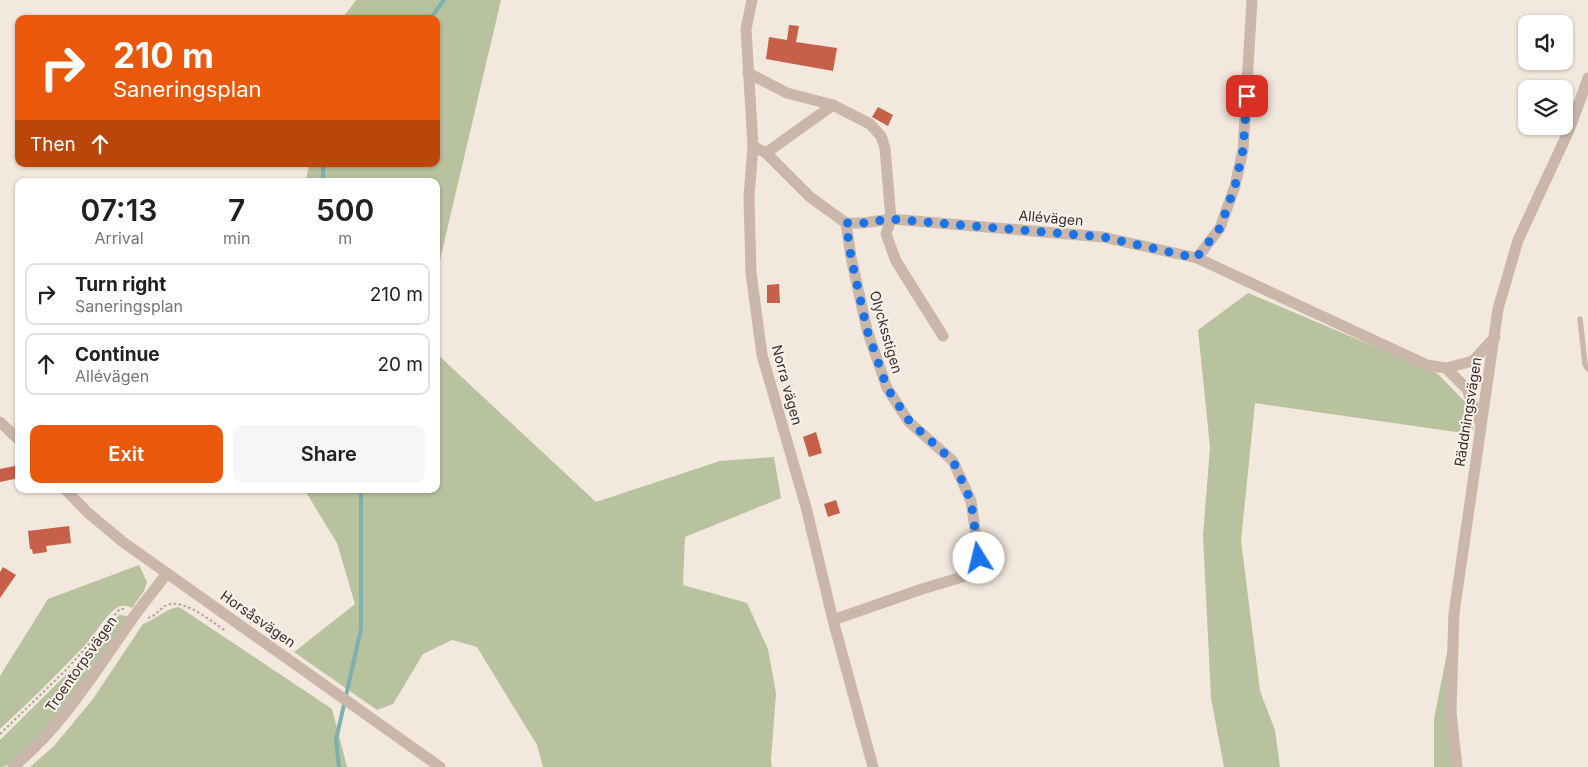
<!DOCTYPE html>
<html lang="en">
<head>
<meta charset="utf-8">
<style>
  :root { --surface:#fff; --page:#f6f6f6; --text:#202124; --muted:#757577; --line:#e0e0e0; --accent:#ea580c }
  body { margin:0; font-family:Inter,sans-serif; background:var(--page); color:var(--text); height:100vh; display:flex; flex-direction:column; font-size:19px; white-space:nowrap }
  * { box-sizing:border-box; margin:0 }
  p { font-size:16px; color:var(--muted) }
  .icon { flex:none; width:28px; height:28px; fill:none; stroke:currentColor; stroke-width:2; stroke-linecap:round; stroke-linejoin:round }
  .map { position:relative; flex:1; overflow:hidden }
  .sheet { position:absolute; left:15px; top:178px; width:425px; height:315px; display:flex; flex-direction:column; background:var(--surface); border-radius:10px; box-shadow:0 1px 4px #0004 }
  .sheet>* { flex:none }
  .top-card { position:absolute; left:15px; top:15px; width:425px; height:152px; border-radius:10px; box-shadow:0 1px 4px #0004; background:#ea580c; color:#fff; overflow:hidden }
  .buttons { position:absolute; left:1518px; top:15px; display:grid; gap:10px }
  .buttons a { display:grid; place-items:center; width:55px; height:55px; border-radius:10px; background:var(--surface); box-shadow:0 1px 4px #0004; font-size:25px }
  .pin { position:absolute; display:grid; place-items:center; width:42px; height:42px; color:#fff; margin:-21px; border-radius:10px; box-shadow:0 2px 8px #0006 }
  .me { position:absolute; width:55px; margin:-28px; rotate:351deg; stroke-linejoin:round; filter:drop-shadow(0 0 4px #0008) }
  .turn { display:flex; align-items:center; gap:18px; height:105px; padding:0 15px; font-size:22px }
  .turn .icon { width:65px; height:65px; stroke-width:2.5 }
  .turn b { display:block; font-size:35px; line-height:42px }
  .then { display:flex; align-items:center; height:48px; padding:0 15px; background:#0003; gap:10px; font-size:19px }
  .eta { display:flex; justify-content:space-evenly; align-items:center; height:85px; text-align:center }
  .eta b { font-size:30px; font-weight:600; line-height:35px }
  .primary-button { display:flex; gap:10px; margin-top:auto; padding:10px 15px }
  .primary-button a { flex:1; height:58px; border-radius:10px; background:var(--accent); color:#fff; font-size:20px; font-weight:600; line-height:58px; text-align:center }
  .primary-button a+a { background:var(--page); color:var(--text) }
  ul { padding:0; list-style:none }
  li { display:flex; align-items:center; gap:15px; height:62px; margin:0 10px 8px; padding:0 5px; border:2px solid var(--line); border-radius:10px }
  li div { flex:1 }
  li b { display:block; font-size:19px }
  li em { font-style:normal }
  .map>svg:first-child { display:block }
  .green { fill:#b8c29e }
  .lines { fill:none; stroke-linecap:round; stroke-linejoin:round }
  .stream { stroke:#7db0af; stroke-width:4 }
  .building { fill:#c66048 }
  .path { stroke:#b7a194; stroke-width:2; stroke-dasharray:2.5 2.5; stroke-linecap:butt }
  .lane { stroke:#cbb7aa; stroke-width:5.5 }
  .street { stroke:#cbb7aa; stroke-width:11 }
  .route { stroke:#1a73e8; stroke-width:9; stroke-dasharray:0 16.2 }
  .labels { text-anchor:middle; stroke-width:4; stroke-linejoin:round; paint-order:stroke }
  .street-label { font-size:14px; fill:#382d29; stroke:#faf2eb }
</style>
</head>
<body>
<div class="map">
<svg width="1588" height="767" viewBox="0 0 1588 767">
  <rect width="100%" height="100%" fill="#f3e8de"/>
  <g class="green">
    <polygon points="356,0 501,0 436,277 436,181 306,181 309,164 436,164 436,19 342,19"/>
    <polygon points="1248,293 1437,373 1465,402 1474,429 1463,433 1255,403 1241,541 1260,691 1275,730 1280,767 1224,767 1211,698 1203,536 1210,447 1198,330"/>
    <polygon points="436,353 596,502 720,461 774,457 781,498 685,537 683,585 747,603 768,649 776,693 771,760 772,767 543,767 537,745 477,647 452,640 423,654 393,704 377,710 294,652 355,604 337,543 304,489 436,489"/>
    <path d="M139,565L147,582L144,591L132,608C126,605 121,604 115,609C103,618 96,634 85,645C58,674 29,702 0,729V676L48,599Z"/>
    <path d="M179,607L332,709L347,767H30L54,746L93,699L143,624C156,619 165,609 179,607Z"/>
    <path d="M119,615L128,616C96,663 66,711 25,751C17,758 10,767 0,767V740L80,661Z"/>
    <polygon points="1448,648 1454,767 1434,767 1434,719"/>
  </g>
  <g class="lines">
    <g class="stream">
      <polyline points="430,19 444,0"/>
      <polyline points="323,181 323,164"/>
      <polyline points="339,767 336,740 361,629 361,489"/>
    </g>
  </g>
  <g class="building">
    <polygon points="789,25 799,26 796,42 837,48 833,71 766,59 769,37 787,40"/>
    <polygon points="878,107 893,115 888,126 872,117"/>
    <polygon points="779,284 780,303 767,303 767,285"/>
    <polygon points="816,432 822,453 809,457 803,437"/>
    <polygon points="19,465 19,478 0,482 0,469"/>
    <polygon points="836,500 840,513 828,517 824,504"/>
    <polygon points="69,526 71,543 46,546 47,552 33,554 32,549 30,549 28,531"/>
    <polygon points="3,567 16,575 0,598 0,572"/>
  </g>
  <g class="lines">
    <g class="path">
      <path d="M148,618C156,616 160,608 167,605C184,598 212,622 226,631"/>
      <polyline points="0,734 66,670 120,609 124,609"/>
    </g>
    <polyline class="lane" points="1580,319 1585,364 1588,369"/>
    <g class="street">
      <polyline points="752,0 746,29 753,146 749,197 751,273 762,355 806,507 833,620 873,767"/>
      <polyline points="748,73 787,93 833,105 870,124 881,136 885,148 891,219 1103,237 1197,258 1427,365 1446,368 1473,361 1495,337"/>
      <polyline points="753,146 766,153 810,197 846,223 863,223 891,219"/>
      <polyline points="766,153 833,105"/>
      <polyline points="891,219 886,234 896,261 943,336"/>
      <polyline points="1197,258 1220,228 1235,186 1243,150 1252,0"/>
      <polyline points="1446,368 1467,389 1480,423"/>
      <polyline points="0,422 19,440"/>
      <polyline points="65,489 87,512 123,542 440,767"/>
      <polyline points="833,620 922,589 962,577 979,558 971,501 953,461 909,422 887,388 867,330 851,257 846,223"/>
      <path d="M13,767C64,725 97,669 135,615C145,601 157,587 167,573"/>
      <polyline points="1457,767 1451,712 1454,613 1498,309 1518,240 1570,128 1588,78"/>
    </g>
  </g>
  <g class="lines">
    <polyline class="route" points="979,558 971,501 953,461 910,422 887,388 867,330 851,257 846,223 863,223 890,219 1103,237 1196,258 1220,228 1235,186 1243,150 1247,96"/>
  </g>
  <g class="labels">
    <g class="street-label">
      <text transform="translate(1051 218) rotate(5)" y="5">Allévägen</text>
      <text transform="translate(886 332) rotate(74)" y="5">Olycksstigen</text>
      <text transform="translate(787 385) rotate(75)" y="5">Norra vägen</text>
      <text transform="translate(1468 412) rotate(-81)" y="5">Räddningsvägen</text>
      <text transform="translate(258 619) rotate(35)" y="5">Horsåsvägen</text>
      <text transform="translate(81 664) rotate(-55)" y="5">Troentorpsvägen</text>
    </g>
  </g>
</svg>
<div class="buttons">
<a><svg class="icon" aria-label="sound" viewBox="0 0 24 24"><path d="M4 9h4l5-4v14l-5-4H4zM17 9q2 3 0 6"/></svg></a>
<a><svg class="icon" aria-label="layers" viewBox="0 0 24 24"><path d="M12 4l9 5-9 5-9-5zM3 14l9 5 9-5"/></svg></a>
</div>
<div class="pin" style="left:1247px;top:96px;background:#d93025"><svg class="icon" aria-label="arrive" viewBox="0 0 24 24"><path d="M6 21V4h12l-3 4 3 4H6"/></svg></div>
<svg class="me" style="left:979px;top:558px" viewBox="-20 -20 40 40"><circle r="19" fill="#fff"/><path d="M0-13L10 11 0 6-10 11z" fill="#1a73e8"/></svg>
<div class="top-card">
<div class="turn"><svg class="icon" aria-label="right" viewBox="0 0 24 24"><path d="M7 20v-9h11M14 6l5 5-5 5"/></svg><div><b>210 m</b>Saneringsplan</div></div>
<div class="then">Then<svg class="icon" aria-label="ahead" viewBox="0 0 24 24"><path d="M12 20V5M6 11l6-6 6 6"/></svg></div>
</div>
<section class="sheet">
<div class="eta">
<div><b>07:13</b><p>Arrival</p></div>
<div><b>7</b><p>min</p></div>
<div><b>500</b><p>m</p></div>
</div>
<ul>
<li><svg class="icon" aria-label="right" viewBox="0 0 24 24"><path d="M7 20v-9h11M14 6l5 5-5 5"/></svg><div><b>Turn right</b><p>Saneringsplan</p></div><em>210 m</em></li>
<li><svg class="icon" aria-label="ahead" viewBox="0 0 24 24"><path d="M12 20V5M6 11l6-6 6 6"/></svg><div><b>Continue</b><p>Allévägen</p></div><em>20 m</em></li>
</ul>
<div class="primary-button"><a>Exit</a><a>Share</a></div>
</section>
</div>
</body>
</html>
